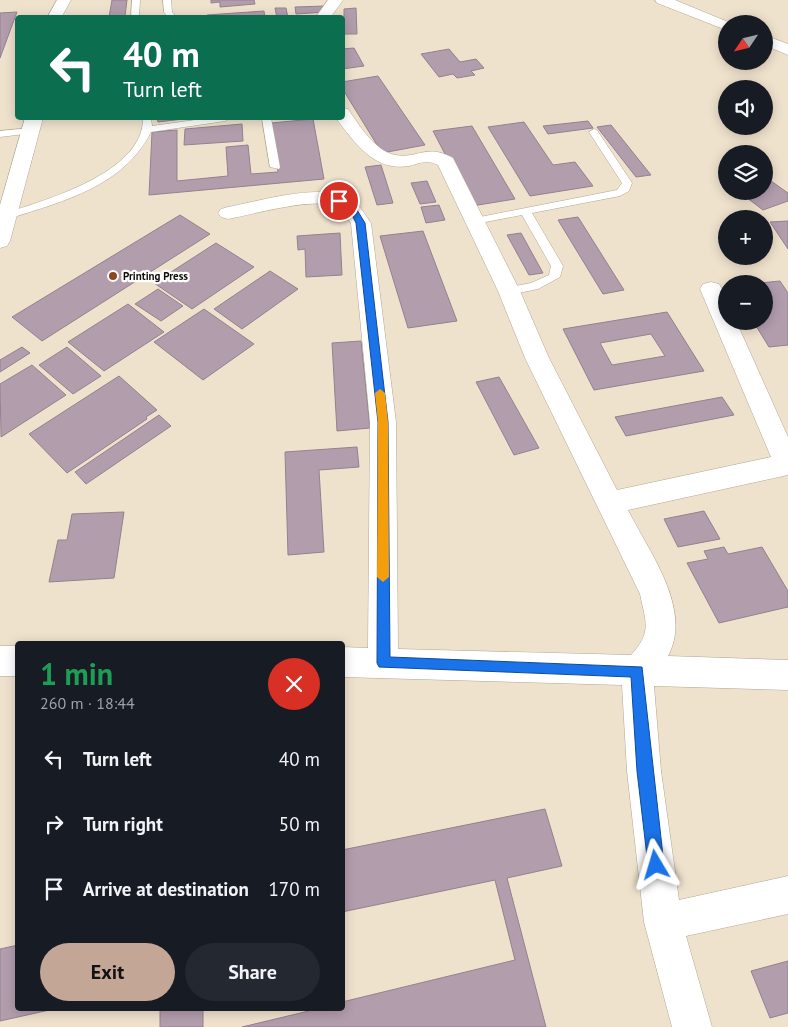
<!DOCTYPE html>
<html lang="en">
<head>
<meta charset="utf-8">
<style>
  :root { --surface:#171b24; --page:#242831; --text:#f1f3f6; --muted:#9ea1a6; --accent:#c4a696 }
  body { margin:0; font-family:"PT Sans",sans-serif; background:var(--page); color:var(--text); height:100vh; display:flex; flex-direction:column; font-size:19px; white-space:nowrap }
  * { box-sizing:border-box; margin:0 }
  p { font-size:16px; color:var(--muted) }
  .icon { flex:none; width:28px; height:28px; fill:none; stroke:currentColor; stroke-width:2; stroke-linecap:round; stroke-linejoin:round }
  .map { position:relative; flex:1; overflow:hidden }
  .side { position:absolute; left:15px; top:641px; width:330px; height:370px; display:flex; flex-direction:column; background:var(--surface); border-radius:5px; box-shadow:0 2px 12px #0003 }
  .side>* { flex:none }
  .top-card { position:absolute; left:15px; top:15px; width:330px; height:105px; border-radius:5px; box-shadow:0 2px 12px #0003; background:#0b6e4f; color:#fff; overflow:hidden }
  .needle { width:32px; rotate:235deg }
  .controls { position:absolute; left:718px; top:15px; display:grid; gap:10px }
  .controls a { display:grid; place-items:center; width:55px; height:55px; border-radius:50%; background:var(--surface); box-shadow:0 2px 12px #0003; font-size:25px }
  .pin { position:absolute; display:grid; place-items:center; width:42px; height:42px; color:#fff; margin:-21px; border:2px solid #fff; border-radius:50%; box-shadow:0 1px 5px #0007 }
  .me { position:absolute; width:55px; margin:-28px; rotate:353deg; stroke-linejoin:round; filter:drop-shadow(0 0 4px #0008) }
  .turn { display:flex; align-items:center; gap:18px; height:105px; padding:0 25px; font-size:22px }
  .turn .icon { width:65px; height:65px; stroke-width:2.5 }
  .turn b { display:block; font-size:35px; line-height:42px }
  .round { display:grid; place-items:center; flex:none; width:52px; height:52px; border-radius:26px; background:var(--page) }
  .headline { display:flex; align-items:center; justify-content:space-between; height:85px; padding:0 25px }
  h1 { font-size:30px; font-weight:700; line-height:38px; color:#1e9e55 }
  .action { display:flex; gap:10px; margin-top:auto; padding:10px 25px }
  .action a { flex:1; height:58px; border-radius:30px; background:var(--accent); color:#111; font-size:20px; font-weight:700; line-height:58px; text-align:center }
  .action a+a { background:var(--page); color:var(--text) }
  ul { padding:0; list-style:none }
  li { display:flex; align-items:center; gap:15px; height:65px; padding:0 25px }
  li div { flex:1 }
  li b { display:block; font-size:19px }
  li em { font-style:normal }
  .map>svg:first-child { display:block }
  .building { fill:#b29dac; stroke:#94818f; fill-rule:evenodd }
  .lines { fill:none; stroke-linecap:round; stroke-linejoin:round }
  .service-casing { stroke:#b2a691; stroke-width:1 }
  .minor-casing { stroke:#b2a691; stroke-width:1 }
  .secondary-casing { stroke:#b2a691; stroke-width:1 }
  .service { fill:#fff; fill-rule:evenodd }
  .minor { fill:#fff; fill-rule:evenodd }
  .secondary { fill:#fff; fill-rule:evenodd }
  .route { fill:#1a73e8; stroke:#114b97 }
  .slow { fill:#f59e0b }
  .poi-dot { fill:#8e4821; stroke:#fff; stroke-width:2 }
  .labels { text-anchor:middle; stroke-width:4.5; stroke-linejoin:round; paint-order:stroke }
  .far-poi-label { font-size:11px; font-weight:bold; fill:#130f07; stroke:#fff; text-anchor:start }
</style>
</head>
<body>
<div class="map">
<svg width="788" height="1027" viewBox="0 0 788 1027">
  <rect width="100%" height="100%" fill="#efe2cd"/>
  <g class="building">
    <polygon points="112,0 127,0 125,16 109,17"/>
    <polygon points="211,0 254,0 255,4 220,7 220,2 211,3"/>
    <polygon points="325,6 326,12 296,14 295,7"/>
    <polygon points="275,8 286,8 288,18 277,18"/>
    <polygon points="356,8 357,34 344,34 344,9"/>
    <polygon points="264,11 265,18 207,18 207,15"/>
    <polygon points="17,12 0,58 0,13"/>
    <polygon points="354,48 364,66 342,69 342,49"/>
    <polygon points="449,49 460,62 476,59 484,68 471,71 475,75 457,78 453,74 439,77 421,54"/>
    <polygon points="378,76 425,145 382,153 342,88 342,82"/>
    <polygon points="157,118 192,118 158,122"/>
    <polygon points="313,119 324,179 149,195 152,132 177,130 177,181 228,176 226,147 248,145 251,174 278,172 271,123"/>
    <polygon points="588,121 593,128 548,134 543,126"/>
    <polygon points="524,122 553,165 575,162 593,186 530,196 488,127"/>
    <polygon points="242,124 243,141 184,145 185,129"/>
    <polygon points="611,125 651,175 636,177 597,127"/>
    <polygon points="472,126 515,199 472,206 433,131"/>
    <polygon points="381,165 393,203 377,205 365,167"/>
    <polygon points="764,176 788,193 788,201 763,210 738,191 764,191"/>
    <polygon points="427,181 436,202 420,204 411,183"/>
    <polygon points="439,205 445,220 426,223 421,207"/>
    <polygon points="180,215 210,234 42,341 12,317"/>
    <polygon points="578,217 624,290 603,294 558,220"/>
    <polygon points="788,221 788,249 770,222"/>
    <polygon points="423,231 457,321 408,328 380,236"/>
    <polygon points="340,233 342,275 306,277 305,249 298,250 297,236"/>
    <polygon points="521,233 543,273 529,275 507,235"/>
    <polygon points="216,243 254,267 192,309 154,283"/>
    <polygon points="270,271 298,289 242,329 214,309"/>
    <polygon points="780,281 788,293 788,345 769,347 753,321 764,321 764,284 750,284"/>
    <polygon points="158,289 183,306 161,321 135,304"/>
    <polygon points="128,304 164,332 104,371 68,342"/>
    <polygon points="204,309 254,344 203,380 154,342"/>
    <path d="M667,312L704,371L594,390L563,329ZM651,334L665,356L612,365L600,343Z"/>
    <polygon points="361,341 370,428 337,431 332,343"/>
    <polygon points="22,347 30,353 0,372 0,360"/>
    <polygon points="67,347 101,376 73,394 39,365"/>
    <polygon points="32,365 66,395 1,437 0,384"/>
    <polygon points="119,376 157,410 146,417 147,419 67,473 29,434"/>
    <polygon points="499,377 539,448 514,455 476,382"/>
    <polygon points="722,397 734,415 626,436 615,417"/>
    <polygon points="159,415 171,426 86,484 75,472"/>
    <polygon points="357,447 359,467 319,470 324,552 288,555 285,452"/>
    <polygon points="704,511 720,539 678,547 664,519"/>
    <polygon points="124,512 114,578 49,582 58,540 67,540 72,514"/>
    <polygon points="724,547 728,554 762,547 788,591 788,607 719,623 687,563 708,559 704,551"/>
    <polygon points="545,809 562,866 507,878 546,1027 242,1027 317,1009 342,1009 342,1002 515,960 495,880 342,912 342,850"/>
    <polygon points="18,945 18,1009 54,1009 0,1021 0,949"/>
    <polygon points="788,961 788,1013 770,1018 751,971"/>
    <rect x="160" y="1009" width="43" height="18"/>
  </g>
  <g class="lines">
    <defs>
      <g id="service">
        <polygon points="132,0 140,0 139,18 131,18"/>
        <polygon points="163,0 171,0 172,12 177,18 168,18 164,12"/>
        <polygon points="29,118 45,118 40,121"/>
        <path d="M143,118H151L152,126L209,118H230L225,121L151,132C124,186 64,201 11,218H3V214C45,200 144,173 143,118Z"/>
        <polygon points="262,118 271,118 280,167 279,169 270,167"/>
        <polygon points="30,128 33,129 33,133 0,137 0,131"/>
        <polygon points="594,129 597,130 632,183 629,191 620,196 532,213 563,266 560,277 538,289 509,295 505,294 505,288 531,283 549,275 551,266 522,215 475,224 470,221 475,218 617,190 622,183 589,132"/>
      </g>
      <g id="minor">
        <polygon points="57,0 71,0 61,18 47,18"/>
        <polygon points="328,0 343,0 330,18 315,18"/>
        <path d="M342,108L348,109C359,125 375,151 395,155C419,159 426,143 453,158L520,291L549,358L617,490L771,457L700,289L703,284L711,282L719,284C727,296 726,307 726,321H736L788,437V475L628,510C649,552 693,609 668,656L788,660V690L654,686L661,771L679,900L788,876V914L686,936L712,1027H672L644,922L627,771L622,685L342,677V647L368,648L370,422L351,223C346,216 340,207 331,205C307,199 254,214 228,219L221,217L218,213L221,209L228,207C260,201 322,182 351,199C360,205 365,215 371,223L396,422L398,649L631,655C652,632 646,623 640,594L525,358L498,291L438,165C427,159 420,163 409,166C374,172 354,142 336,118H342Z"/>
        <polygon points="25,118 43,118 10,241 7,246 0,248 0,205"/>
        <rect x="0" y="646" width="18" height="30"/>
      </g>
      <g id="secondary">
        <polygon points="655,0 675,0 733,24 726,24 726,29 721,28 657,3"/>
        <polygon points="764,35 788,44 788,55 764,45"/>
      </g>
    </defs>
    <use href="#service" class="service-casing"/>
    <use href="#minor" class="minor-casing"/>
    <use href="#secondary" class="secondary-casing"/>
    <use href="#service" class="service"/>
    <use href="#minor" class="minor"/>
    <use href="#secondary" class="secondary"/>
  </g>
  <polygon class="route" points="339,199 357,210 365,223 388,422 390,657 642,667 664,865 661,871 656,873 651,871 648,865 637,771 631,677 379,667 377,663 378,422 356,223 351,213 336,203 335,201"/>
  <polygon class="slow" points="380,389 385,393 388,422 389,577 383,582 377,577 378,422 375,393"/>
  <circle class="poi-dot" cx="113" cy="276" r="5"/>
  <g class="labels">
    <g class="far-poi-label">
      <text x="123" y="280">Printing Press</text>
    </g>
  </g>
</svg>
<div class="controls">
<a><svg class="needle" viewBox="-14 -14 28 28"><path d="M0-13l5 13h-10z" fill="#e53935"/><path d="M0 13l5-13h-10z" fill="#9ea1a6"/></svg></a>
<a><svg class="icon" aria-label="sound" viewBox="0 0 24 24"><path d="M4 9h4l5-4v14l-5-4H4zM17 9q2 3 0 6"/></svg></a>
<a><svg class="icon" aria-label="layers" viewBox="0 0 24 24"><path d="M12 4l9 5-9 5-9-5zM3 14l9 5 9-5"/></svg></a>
<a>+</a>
<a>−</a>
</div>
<div class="pin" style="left:339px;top:201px;background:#d93025"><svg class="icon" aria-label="arrive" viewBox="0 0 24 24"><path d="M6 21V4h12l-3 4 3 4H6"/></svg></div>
<svg class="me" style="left:656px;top:865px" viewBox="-20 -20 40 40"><path d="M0-17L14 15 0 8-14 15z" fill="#1a73e8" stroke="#fff" stroke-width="4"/></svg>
<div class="top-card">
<div class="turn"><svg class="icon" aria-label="left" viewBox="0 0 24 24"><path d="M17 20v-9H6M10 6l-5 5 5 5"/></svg><div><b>40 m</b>Turn left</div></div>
</div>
<section class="side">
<div class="headline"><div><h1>1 min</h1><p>260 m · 18:44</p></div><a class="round" style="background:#d93025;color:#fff"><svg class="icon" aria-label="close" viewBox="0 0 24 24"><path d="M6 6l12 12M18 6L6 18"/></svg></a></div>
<ul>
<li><svg class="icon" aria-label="left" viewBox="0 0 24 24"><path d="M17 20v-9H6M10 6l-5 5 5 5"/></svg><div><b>Turn left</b></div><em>40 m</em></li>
<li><svg class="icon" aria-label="right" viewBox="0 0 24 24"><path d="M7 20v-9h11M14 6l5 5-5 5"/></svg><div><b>Turn right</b></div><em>50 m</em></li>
<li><svg class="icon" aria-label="arrive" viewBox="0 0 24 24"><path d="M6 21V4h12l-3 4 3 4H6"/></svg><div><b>Arrive at destination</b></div><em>170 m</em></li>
</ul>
<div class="action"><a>Exit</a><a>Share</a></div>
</section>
</div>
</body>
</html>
